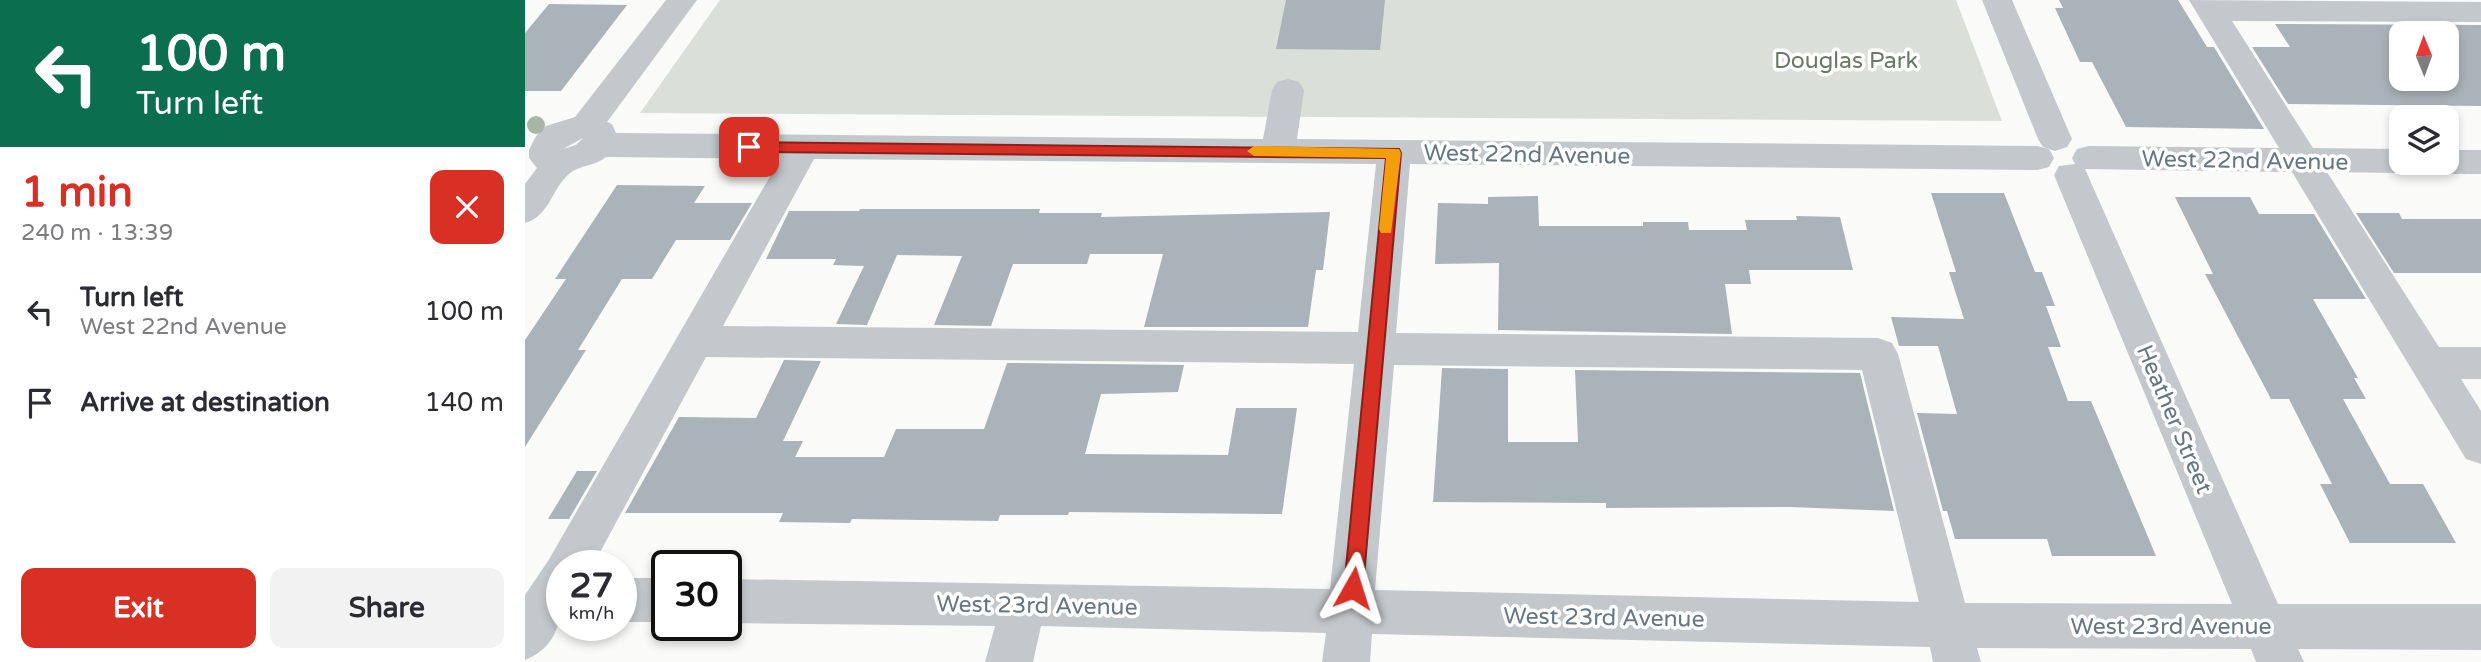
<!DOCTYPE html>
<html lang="en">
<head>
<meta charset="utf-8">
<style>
  :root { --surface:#fff; --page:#f2f2f3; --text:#2b2b33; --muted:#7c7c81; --accent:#d93025 }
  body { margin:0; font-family:"Varela Round",sans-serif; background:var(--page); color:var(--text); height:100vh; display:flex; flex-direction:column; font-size:26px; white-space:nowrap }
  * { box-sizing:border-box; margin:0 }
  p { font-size:23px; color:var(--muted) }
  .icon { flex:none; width:38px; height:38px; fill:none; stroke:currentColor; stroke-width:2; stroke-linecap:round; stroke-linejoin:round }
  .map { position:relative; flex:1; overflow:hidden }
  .side { display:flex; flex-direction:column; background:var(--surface); width:525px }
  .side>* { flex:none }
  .hud { background:#0b6e4f; color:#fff; overflow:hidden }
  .needle { width:46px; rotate:359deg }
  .tools { position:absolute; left:1864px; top:21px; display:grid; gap:14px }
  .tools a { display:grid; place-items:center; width:70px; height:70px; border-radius:14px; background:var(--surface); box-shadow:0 4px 10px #0003; font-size:35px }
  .speed { position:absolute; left:21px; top:550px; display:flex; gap:14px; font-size:35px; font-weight:700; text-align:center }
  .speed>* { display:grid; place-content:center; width:91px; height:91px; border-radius:50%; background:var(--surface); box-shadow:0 4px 10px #0003; line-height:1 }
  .speed small { font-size:18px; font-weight:400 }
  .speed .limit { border:4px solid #111; border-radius:10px; background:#fff; color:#111 }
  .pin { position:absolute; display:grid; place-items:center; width:60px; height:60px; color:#fff; margin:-30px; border-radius:14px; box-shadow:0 4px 10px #0006 }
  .me { position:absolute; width:77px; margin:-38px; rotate:6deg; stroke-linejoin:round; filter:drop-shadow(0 0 5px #0008) }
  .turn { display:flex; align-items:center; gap:24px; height:147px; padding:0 21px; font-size:32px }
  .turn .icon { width:91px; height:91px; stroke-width:2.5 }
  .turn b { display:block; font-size:49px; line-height:60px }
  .round { display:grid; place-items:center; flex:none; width:74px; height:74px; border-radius:14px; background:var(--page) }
  .head { display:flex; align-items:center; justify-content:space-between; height:119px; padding:0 21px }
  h1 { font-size:42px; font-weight:800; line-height:52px; color:var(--accent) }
  .cta { display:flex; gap:14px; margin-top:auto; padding:14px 21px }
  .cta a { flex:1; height:80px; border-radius:14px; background:var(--accent); color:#fff; font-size:28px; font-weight:800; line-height:80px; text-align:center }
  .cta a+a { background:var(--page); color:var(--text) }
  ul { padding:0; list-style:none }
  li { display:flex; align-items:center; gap:21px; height:91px; padding:0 21px }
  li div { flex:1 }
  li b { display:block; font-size:26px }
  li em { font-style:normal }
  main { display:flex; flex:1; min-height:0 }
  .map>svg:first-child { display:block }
  .green { fill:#dadfd7 }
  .building { fill:#aab3b9; fill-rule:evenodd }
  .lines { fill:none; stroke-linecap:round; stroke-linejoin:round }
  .minor { fill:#c3c8cc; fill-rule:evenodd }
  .tree { fill:#aab4a7 }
  .route { fill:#d93025; stroke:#8d1f18; stroke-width:2 }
  .slow { fill:#f59e0b }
  .labels { text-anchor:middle; stroke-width:7; stroke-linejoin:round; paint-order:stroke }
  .park-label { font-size:23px; fill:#687a64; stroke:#fff }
  .street-label { font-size:23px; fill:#657683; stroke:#fff }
</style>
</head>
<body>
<main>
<section class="side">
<div class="hud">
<div class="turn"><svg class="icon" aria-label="left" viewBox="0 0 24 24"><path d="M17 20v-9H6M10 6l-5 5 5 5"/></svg><div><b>100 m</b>Turn left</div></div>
</div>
<div class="head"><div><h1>1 min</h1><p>240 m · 13:39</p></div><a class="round" style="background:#d93025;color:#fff"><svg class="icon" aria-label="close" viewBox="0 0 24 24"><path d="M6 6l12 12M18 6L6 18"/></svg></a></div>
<ul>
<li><svg class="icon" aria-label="left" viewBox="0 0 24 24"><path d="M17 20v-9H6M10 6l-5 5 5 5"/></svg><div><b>Turn left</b><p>West 22nd Avenue</p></div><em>100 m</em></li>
<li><svg class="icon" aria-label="arrive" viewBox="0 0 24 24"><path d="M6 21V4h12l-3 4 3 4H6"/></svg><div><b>Arrive at destination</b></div><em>140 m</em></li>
</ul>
<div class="cta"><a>Exit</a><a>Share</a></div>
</section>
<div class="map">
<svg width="1956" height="662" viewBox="0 0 1956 662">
  <rect width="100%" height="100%" fill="#fafaf8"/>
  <polygon class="green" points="195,0 1431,0 1477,121 115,113"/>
  <g class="building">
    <polygon points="761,0 860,0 855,50 751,49"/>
    <polygon points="1534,0 1653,0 1682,47 1689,47 1739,129 1601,127 1567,62 1555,62 1530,8 1538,8"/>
    <polygon points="24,4 102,5 36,91 0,91 0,33"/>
    <path d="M1750,24L1956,25V106L1763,104L1727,47H1765ZM1876,33H1922V79H1876Z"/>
    <polygon points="92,185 180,186 169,203 227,203 205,240 151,240 127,279 97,279 53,350 61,350 0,447 0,340 41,279 30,279"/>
    <polygon points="1406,193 1479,193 1510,272 1517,272 1530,306 1521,306 1536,347 1523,347 1543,401 1566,401 1631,556 1527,556 1522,539 1430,539 1422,511 1418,511 1392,413 1432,414 1413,346 1374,346 1366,317 1439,319 1424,272 1431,272"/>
    <polygon points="1013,196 1014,226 1118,226 1118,222 1163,222 1164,230 1222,230 1220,220 1272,220 1271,216 1315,217 1328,270 1224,270 1226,284 1200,284 1207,334 973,330 974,263 910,264 913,203 963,204 963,197"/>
    <polygon points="1650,197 1725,197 1734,214 1789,214 1841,299 1788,299 1833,378 1829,378 1841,399 1818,399 1865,484 1898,484 1931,543 1825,543 1795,484 1807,484 1764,399 1746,399 1680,274 1688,274"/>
    <polygon points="335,209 515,209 514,213 577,213 576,217 805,212 798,270 791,270 783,327 619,327 638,254 565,254 562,264 488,264 466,326 409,325 437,256 372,255 342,325 311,324 339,266 308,265 311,259 241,259 264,211 334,211"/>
    <polygon points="1831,213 1874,213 1877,219 1956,219 1956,273 1869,273"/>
    <polygon points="259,360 296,361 258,441 278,441 270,457 359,457 371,429 459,429 482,363 659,365 653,392 576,394 560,454 703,455 711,408 772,408 757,514 544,512 543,515 475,515 473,521 327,519 325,523 254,522 258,513 100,513 154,417 231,418"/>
    <polygon points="917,368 983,369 983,442 1053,442 1050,370 1335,373 1369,511 1265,507 1081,508 1081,503 908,502"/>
    <polygon points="52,471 72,471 44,519 23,519"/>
  </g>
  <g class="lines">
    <g class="minor">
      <path d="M141,0H172L82,122L87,124L91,133L738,139L747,90L752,82L763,79L774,82L779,90L772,139L1512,146L1524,149L1529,158L1524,167L1512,170L885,164L871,333L1353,338L1367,343L1373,354L1440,603L1707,604L1529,175L1534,166L1550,164L1547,158L1552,149L1564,146L1754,148L1664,0L1956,2V22L1707,21L1788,148L1876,149V163H1892L1888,170L1876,173L1802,172L1914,347H1956V379H1936L1956,411V464L1941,459L1767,172L1560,169L1753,604H1956V650L1773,649L1779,662H1731L1726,649L1452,648L1456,662H1408L1405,647L847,634L845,662H797L801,633L516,626L508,662H460L470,626L201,623V579L805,589L829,364L181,357L68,565H37C37,603 42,643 0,660V595L23,561L255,159L81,157C70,166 55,165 45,173C26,189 25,216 0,223V184L12,168L4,158V150L11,136L21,126L50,117ZM58,138L51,145L38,149ZM289,159L851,164L833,332L198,326ZM869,365L1337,370L1394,602L850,590Z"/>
      <polygon points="1457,0 1487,0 1547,139 1542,147 1530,151 1518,147 1513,139"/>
      <polygon points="1922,150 1956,150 1956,174 1922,174 1910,171 1905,163 1922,163"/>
      <rect x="96" y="578" width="46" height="44"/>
    </g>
  </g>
  <circle class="tree" cx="11" cy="125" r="9"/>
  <polygon class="route" points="224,142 874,149 876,153 838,588 835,594 828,597 822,594 819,588 861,158 224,152 217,147"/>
  <polygon class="slow" points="729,146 874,149 876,153 866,233 856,233 854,229 861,158 729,156 722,151"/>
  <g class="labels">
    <g class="park-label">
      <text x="1321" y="68">Douglas Park</text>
    </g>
    <g class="street-label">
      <text transform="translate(1002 154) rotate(1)" y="8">West 22nd Avenue</text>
      <text transform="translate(1720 160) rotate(1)" y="8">West 22nd Avenue</text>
      <text transform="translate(1650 419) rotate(67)" y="8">Heather Street</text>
      <text transform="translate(512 605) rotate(1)" y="8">West 23rd Avenue</text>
      <text transform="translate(1079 617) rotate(1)" y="8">West 23rd Avenue</text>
      <text x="1646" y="634">West 23rd Avenue</text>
    </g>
  </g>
</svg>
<div class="tools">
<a><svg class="needle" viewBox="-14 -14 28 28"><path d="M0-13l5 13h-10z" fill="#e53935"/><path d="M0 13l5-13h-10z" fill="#7c7c81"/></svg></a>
<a><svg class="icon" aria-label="layers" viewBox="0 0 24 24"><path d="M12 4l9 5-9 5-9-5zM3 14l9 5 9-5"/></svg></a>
</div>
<div class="speed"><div>27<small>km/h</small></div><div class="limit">30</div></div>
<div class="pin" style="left:224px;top:147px;background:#d93025"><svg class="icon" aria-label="arrive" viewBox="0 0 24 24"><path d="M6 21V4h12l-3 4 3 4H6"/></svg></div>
<svg class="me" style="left:828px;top:588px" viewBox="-20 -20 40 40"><path d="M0-17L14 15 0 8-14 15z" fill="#d93025" stroke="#fff" stroke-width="4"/></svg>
</div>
</main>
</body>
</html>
